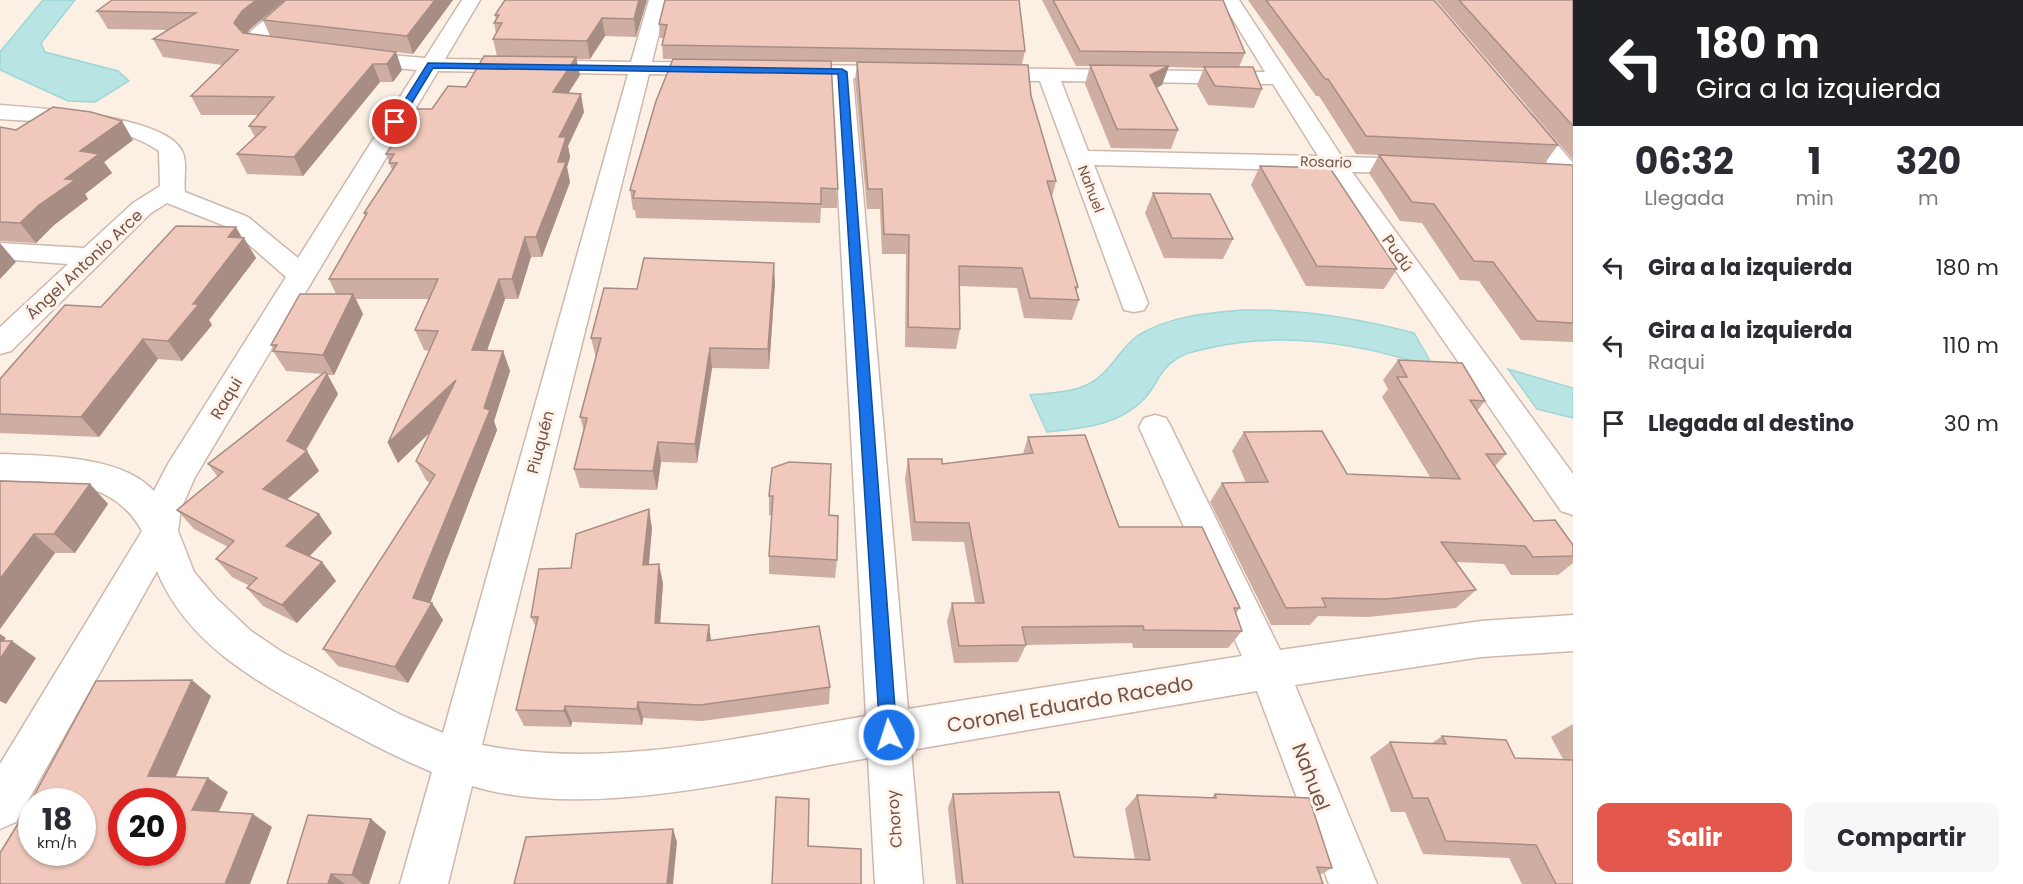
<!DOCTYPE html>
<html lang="es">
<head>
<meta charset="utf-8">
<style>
  :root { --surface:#fff; --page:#f7f7f7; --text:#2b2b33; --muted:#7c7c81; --accent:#e3574c }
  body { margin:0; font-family:Poppins,sans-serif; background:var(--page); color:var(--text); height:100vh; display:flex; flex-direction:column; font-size:22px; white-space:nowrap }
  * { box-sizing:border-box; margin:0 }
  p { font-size:20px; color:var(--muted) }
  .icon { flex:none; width:33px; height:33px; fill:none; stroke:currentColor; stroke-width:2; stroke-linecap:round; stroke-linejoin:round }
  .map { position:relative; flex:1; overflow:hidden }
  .panel { display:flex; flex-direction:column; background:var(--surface); width:450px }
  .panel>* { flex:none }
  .top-card { background:#202124; color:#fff; overflow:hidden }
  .speed { position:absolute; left:18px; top:788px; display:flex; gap:12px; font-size:30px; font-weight:700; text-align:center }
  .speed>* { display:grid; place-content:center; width:78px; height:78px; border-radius:50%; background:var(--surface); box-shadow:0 2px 4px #0004; line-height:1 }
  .speed small { font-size:15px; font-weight:400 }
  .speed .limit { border:9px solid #d22; background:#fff; color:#111 }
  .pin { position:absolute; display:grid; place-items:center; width:51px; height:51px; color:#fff; margin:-26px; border:3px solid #fff; border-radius:50%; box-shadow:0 2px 6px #0007 }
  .me { position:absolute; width:66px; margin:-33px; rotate:356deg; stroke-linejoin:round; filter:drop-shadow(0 0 4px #0008) }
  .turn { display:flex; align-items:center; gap:21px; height:126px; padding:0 24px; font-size:27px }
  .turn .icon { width:78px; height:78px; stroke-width:2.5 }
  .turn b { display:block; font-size:42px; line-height:51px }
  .eta { display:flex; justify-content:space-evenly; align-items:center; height:102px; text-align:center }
  .eta b { font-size:36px; font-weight:700; line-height:42px }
  .action { display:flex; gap:12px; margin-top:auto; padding:12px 24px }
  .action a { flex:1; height:69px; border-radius:12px; background:var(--accent); color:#fff; font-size:24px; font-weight:700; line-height:69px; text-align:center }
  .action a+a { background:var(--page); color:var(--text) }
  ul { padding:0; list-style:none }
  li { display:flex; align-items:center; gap:18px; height:78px; padding:0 24px }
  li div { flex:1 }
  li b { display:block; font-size:22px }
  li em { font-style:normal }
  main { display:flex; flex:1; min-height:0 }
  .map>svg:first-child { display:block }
  .water { fill:#b9e4e4; stroke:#9fd6d6; stroke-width:1.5 }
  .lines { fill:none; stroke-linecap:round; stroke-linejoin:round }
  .minor-casing { stroke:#cfb7ae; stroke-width:3 }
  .minor { fill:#fff; fill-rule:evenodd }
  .wall { fill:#ceada2 }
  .shaded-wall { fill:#a88d84 }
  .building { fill:#f0c9bc; stroke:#a88d84; stroke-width:1.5; fill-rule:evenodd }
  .route { fill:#1a73e8; stroke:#114b97; stroke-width:1.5 }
  .labels { text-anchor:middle; stroke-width:6; stroke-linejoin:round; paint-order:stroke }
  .far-street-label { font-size:14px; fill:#73534a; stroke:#fff3ea }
  .street-label { font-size:16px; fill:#73534a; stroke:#fff3ea }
  .near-street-label { font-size:20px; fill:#73534a; stroke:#fff3ea }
</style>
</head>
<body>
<main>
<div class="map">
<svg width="1573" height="884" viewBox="0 0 1573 884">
  <rect width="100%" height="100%" fill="#fcefe4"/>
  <g class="water">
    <polygon points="43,0 75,0 41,43 45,52 118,71 129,81 95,102 68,101 0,70 0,52"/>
    <path d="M1243,310C1302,309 1357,318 1414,333L1434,368C1363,344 1288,331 1214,347C1201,350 1186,352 1175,360C1160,369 1156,387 1144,399C1119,426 1081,428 1047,432L1030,395C1060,392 1089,393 1109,367C1118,357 1126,344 1137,336C1169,316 1206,313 1243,310Z"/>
    <polygon points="1508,369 1573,388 1573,418 1537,409"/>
  </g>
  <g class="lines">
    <defs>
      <g id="minor">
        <path d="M289,0H309L265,40L299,47L302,51L299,55C282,59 255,56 245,41L252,30Z"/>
        <path d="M462,0H480L445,59L631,62L649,0H667L652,62L714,63L721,65L724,69L721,73L714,75L649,74L482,745C610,770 740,737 866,716L832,78L780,75L777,71L780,67L787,65L900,66L907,68L910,72L907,76L900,78H853L908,709L1242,656L1139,427L1144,418L1155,415L1166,418L1171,427L1280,650L1481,621L1573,615V651L1481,657L1295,685L1377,884H1329L1257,691L911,750L923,884H875L868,758C751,778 587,821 472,786L448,884H400L432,772C393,756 358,737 321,717C256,681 187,644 157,571L16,822L0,829V764L142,531C112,476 54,483 0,480V454C45,456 121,455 154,491L168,464L286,277L230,228L167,203L151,213L11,351L0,354V327L68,264L0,259V243L84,248L133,203L160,186L159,151C116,121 51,123 0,119V105C38,108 165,115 182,151C188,163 183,179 185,192L248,217L298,258L417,70L355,64L348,62L345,58L348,54L355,52L425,58ZM438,71L628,74L443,733L401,715L282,652L251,631L216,598L194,572L178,531L181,509L195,477Z"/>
        <path d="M1221,0H1239L1342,157L1418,159L1426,161L1430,166L1426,171L1418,173L1352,172L1573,474V515L1561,511L1327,171L1094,165L1148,303L1144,310L1134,312L1124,310L1040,81L985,80L978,78L975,74L978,70L985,68L1265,72ZM1061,81L1273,84L1318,156L1088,151Z"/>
        <polygon points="1524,113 1532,115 1573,163 1573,185 1564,183 1513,120 1516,115"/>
      </g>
    </defs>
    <use href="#minor" class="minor-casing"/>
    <use href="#minor" class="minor"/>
  </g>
  <g class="wall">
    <polygon points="285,0 250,29 247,34 270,36 263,20 286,0 453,0 413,54 396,52 402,70 393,82 380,82 303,176 247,174 237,154 255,137 249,126 258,115 201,115 191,96 222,65 163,57 153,39 168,30 108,29 97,11"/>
    <polygon points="647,0 636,37 605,36 590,59 576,59 580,75 568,93 584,112 568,146 570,157 567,167 570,182 542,257 531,257 518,299 505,299 487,351 503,351 510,371 494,421 497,430 430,602 432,603 443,620 408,683 338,666 323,649 430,483 426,480 416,461 430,432 398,463 388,443 429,351 424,350 415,330 429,299 356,299 363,314 334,375 328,375 338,394 306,451 319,471 287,500 319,514 332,533 309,556 322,562 336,581 297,623 263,606 247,588 250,586 232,577 216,559 228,547 194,529 177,510 218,477 208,464 322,374 286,371 273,351 274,350 271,345 336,294 329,279 365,216 364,213 392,170 386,154 432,109 466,87 497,56 493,39 496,34 494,23 496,20 495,15"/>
    <polygon points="1042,0 1223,0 1245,53 1239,67 1262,89 1254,108 1208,105 1197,85 1204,68 1168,67 1162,85 1157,88 1178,130 1171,149 1111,148 1085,84 1090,66 1076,66"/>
    <polygon points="1248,0 1434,0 1558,145 1545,163 1356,154 1319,96 1316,96"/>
    <polygon points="1436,0 1573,0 1573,160"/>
    <polygon points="659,24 1025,51 1022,64 1056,181 1052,197 1078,287 1076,292 1079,300 1072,320 1024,318 1017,288 959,286 960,329 956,349 905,347 906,254 882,254 880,209 867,209 855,80 857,62 831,62 838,189 837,208 821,208 820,223 636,218 635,210 633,210 630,190 673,59 663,59 662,45 663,38 660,38"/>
    <polygon points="0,127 16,130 133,140 104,162 112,173 85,194 88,199 54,225 36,243 0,241"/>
    <polygon points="1379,155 1573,165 1573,342 1521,340 1479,281 1460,280 1422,223 1400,221 1369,173"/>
    <polygon points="1260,166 1397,269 1384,289 1306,286 1251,185"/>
    <polygon points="1153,193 1233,239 1223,259 1164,258 1145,213"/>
    <polygon points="242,238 256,258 209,320 212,325 182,361 158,359 99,437 0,433 0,379 101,307"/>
    <polygon points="775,283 769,369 712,368 697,463 661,462 657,490 580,488 574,469 584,431 580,417 596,358 591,338 637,289"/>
    <polygon points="1398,360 1485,401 1477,411 1506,454 1495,466 1534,521 1573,545 1573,563 1558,575 1511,575 1504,564 1456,562 1476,590 1456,608 1368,617 1318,616 1310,625 1271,625 1210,502 1222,483 1246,483 1232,451 1244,432 1347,474 1430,477 1382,397 1388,389 1383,380"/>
    <polygon points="1028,437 1119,527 1240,608 1236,613 1242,631 1228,648 1133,648 1132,643 1026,645 1018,662 954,663 947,621 952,603 975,603 964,542 912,541 905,479 908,459 942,464 1023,454"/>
    <polygon points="772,468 829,515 837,560 835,578 769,574 769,556 772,516 769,515 769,496"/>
    <polygon points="0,481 90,484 108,504 75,553 55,553 0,629"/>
    <polygon points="652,528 649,565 663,583 660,623 709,625 711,640 830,687 829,704 702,721 643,718 642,725 572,722 571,727 524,726 516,710 536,627 531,617 571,568"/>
    <polygon points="1573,724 1573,884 1522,884 1509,858 1423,854 1405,812 1391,812 1370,757 1390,742 1431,744 1442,736 1515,758 1563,759 1551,737"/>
    <polygon points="953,794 1074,857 1135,860 1125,809 1137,795 1211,798 1215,794 1332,868 1320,875 1323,884 956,884 948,808"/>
    <polygon points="371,819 386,832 369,884 287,884"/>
  </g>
  <g class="shaded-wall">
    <polygon points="256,0 285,0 250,29 243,41 234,23 242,11"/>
    <polygon points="435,0 453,0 413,54 407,36"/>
    <polygon points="639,0 647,0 636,37 634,19"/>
    <polygon points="602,18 605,36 590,59 587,41"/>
    <polygon points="396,52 402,70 393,82 387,64"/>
    <polygon points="576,57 580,75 557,111 553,92"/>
    <polygon points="373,64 380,82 303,176 294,157"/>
    <polygon points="1169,66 1162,85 1144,94 1150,75"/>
    <polygon points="581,94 584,112 568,146 570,157 567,167 570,182 542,257 536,237 558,162 559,137"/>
    <polygon points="122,121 133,140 104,162 112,173 85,194 88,199 54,225 36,243 20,223 65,179 80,151"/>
    <polygon points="236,227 243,239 244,238 256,258 209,320 212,325 182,361 168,341 193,304 228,237"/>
    <polygon points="525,237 531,257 518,299 512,279"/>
    <polygon points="0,243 16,262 0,279"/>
    <polygon points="774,263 775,283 769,369 768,349"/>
    <polygon points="499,279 505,299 480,370 472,350"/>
    <polygon points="353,294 363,314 334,375 323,355"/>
    <polygon points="143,339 158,359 99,437 81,417"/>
    <polygon points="710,348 712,368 697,463 695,444"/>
    <polygon points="503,351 510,371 494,421 497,430 425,616 432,603 443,620 408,683 395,667 413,598 484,408"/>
    <polygon points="327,374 338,394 303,454 307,451 319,471 277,508 263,489 287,441"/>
    <polygon points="456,380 464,400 398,463 388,443"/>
    <polygon points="658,442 661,462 657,490 653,471"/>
    <polygon points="90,484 108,504 75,553 54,534"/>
    <polygon points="649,509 652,528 647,583 643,565"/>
    <polygon points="319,514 332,533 301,565 286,546"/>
    <polygon points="34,534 55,553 0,629 0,579"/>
    <polygon points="322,562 336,581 297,623 282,605"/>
    <polygon points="659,564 663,583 659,640 655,623"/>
    <polygon points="709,625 711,643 707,641"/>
    <polygon points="0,634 6,638 0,647"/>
    <polygon points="12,641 36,658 6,704 0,701 0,659"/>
    <polygon points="192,680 211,696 170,790 148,776"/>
    <polygon points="638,702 643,718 642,725 637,709"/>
    <polygon points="565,706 572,722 571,727 564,711"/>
    <polygon points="208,778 228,792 213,824 192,810"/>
    <polygon points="253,814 272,827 250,884 225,884"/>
    <polygon points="371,819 386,832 369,884 363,884 352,875"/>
    <polygon points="673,829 677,842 673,884 667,884"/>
    <polygon points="331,874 345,884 328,884"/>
  </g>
  <g class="building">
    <polygon points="112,0 256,0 242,11 234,23 243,33 396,52 387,64 373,64 294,157 237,154 266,127 249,126 274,97 191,96 238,50 153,39 196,13 97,11"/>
    <polygon points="286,0 435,0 407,36 263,20"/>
    <polygon points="505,0 639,0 634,19 602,18 587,41 493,39 502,23 494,23 499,15 495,15"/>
    <polygon points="665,0 1019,0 1025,51 662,45 667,25 659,24"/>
    <polygon points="1053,0 1223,0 1245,53 1080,51"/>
    <polygon points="1266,0 1434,0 1558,145 1366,136 1328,79 1325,79"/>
    <polygon points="1459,0 1573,0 1573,126"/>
    <polygon points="484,56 576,57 553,92 581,94 559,137 566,137 558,162 566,162 536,237 525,237 512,279 499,279 472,350 503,351 484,408 490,410 413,598 432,603 395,667 323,649 435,475 416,461 456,380 388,443 438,331 415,330 438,279 329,279 367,213 364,213 397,163 389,163 394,154 386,154 416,109 432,109 448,86 466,87"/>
    <polygon points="673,59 831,61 838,189 821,188 821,204 633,198 635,191 630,190 656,101"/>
    <polygon points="857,62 1028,65 1031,96 1056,181 1047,181 1078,287 1075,287 1079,300 1030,298 1022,268 959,266 960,329 908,327 909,235 884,234 882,189 868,189"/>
    <polygon points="1090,65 1169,66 1150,75 1178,130 1117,129"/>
    <polygon points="1204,67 1253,67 1262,89 1215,86"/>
    <polygon points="53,107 91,112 122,121 80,151 99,154 65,179 75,180 39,205 20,223 0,222 0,127 16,130"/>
    <polygon points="1379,155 1573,165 1573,323 1537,321 1493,262 1474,261 1434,204 1412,202"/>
    <polygon points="1260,166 1330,168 1397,269 1317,266"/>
    <polygon points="1153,193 1210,194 1233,239 1172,238"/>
    <polygon points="176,226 236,227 228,237 244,238 193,304 199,304 168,341 143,339 81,417 0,414 0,379 65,305 101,307"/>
    <polygon points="644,258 774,263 768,349 710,348 695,444 658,442 653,471 574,469 587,418 580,417 601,338 591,338 604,288 637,289"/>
    <polygon points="300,294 353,294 323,355 273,351 277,345 271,345"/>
    <polygon points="1398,360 1462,363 1485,401 1470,400 1506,454 1486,454 1534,521 1555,520 1573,545 1573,556 1533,557 1525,546 1441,542 1476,590 1386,599 1322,598 1326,607 1286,608 1222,483 1268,482 1244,432 1322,431 1347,474 1460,479 1397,377 1407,377"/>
    <polygon points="325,372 327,374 287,441 307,451 263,489 319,514 286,546 322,562 282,605 247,588 257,578 216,559 234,541 177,510 223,472 208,464"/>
    <polygon points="1085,435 1119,527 1202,527 1240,608 1234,608 1242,631 1144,630 1143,626 1022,627 1026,645 959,646 952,603 984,603 969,523 915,522 908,459 942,459 942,464 1033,453 1028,437"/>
    <polygon points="789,462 831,464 829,515 838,516 837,560 769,556 773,496 769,496 772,468"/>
    <polygon points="0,481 90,484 54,534 34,534 0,579"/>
    <polygon points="649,509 643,565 659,564 655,623 709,625 707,641 819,626 830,687 700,705 638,702 637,709 565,706 564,711 516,710 538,617 531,617 539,569 571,568 576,534"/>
    <polygon points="0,641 12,641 0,659"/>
    <path d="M192,680L148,776L208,778L192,810L253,814L225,884H0V853L24,814L96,681ZM32,801H82V852H32ZM122,801H172V852H122Z"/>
    <polygon points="1442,736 1506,740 1515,758 1573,760 1573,884 1556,884 1536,845 1446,841 1428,798 1413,798 1390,742 1446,744"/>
    <polygon points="1059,792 1074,857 1150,860 1137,795 1216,798 1215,794 1309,798 1332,868 1317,867 1323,884 963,884 953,794"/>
    <polygon points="776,797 809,799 808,846 861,849 861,884 772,884"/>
    <polygon points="308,815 371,819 352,875 331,874 328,884 287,884"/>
    <polygon points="673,829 667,884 514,884 526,837"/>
  </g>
  <polygon class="route" points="428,63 842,69 847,72 897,735 895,741 889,744 882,741 880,735 838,74 433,68 399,124 392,124 391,122"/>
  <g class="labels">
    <g class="far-street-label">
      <text transform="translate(1326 162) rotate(2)" y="5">Rosario</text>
      <text transform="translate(1091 189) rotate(69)" y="5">Nahuel</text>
    </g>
    <g class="street-label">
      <text transform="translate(1398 253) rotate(55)" y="6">Pudú</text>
      <text transform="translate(84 264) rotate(-43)" y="6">Ángel Antonio Arce</text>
      <text transform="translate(226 398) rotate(-59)" y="6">Raqui</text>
      <text transform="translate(540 442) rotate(-75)" y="6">Piuquén</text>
      <text transform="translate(894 819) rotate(-94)" y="6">Choroy</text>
    </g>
    <g class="near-street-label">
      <text transform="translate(1070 704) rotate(-10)" y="7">Coronel Eduardo Racedo</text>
      <text transform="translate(1311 777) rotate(69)" y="7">Nahuel</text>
    </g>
  </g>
</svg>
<div class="speed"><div>18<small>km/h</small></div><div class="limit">20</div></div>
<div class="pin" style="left:395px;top:122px;background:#d93025"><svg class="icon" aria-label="arrive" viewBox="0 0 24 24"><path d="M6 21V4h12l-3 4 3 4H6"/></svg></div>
<svg class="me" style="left:889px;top:735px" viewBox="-20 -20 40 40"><circle r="17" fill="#1a73e8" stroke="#fff" stroke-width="3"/><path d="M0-11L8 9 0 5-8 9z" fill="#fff"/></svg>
</div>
<section class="panel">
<div class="top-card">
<div class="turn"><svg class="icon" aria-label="left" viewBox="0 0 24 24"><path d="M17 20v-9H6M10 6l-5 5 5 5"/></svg><div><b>180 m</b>Gira a la izquierda</div></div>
</div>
<div class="eta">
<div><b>06:32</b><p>Llegada</p></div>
<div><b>1</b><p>min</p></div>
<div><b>320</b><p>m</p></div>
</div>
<ul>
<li><svg class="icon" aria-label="left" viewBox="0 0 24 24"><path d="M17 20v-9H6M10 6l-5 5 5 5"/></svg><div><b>Gira a la izquierda</b></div><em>180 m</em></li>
<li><svg class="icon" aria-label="left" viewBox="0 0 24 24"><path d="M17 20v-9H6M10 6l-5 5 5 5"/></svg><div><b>Gira a la izquierda</b><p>Raqui</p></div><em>110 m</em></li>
<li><svg class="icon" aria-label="arrive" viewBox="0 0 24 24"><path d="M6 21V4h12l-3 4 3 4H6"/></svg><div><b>Llegada al destino</b></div><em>30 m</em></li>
</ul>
<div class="action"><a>Salir</a><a>Compartir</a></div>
</section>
</main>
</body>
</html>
